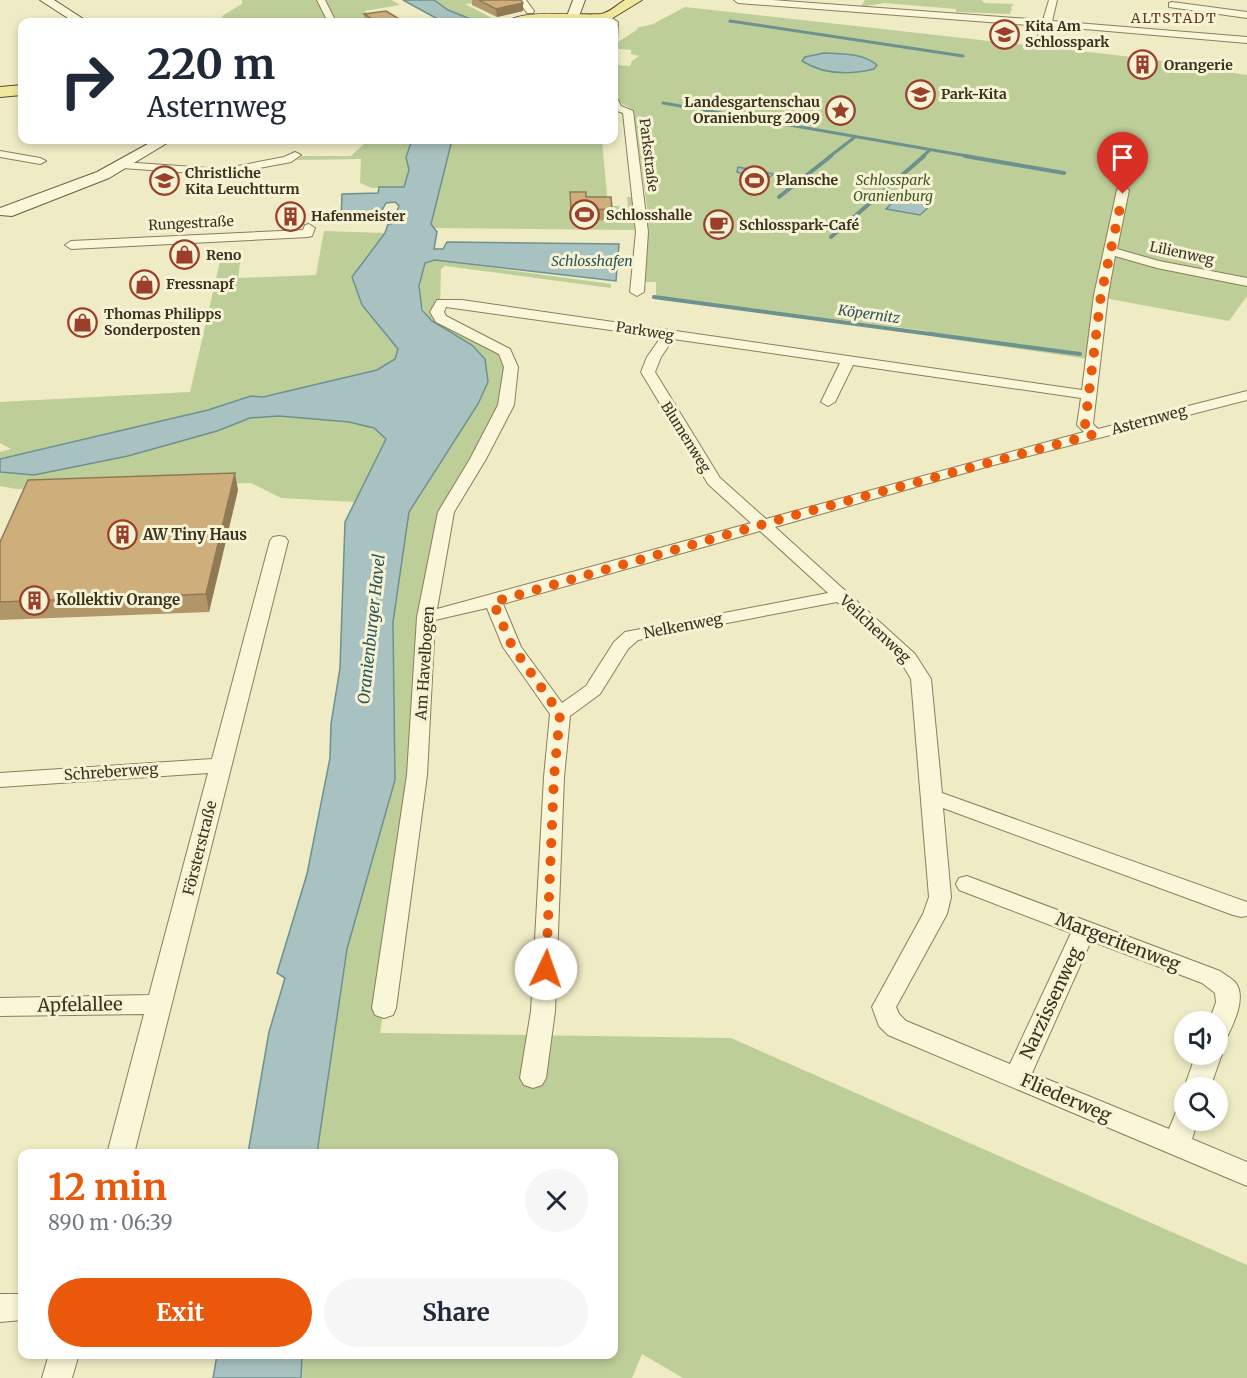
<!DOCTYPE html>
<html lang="en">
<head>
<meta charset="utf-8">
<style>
  :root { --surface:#fff; --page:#f6f6f7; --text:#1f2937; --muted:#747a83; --accent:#ea580c }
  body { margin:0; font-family:Merriweather,serif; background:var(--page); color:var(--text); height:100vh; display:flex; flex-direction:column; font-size:22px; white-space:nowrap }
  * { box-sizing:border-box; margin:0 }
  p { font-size:20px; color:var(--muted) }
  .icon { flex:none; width:33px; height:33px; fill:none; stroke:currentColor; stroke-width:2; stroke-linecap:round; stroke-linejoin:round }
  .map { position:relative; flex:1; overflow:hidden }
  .details { position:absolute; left:18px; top:1149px; width:600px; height:210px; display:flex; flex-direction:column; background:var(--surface); border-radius:12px; box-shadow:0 3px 9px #0003 }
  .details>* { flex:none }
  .hud { position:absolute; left:18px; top:18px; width:600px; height:126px; border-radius:12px; box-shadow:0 3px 9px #0003; background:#fff; color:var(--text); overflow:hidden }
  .buttons { position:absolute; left:1174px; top:1011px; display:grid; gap:12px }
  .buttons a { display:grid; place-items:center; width:54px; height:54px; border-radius:50%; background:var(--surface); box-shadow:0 3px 9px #0003; font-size:30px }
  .pin { position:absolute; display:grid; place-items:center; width:51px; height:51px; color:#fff; margin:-62px -26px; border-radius:50% 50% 50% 0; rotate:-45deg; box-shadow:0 0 6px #0007 }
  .pin .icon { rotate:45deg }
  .me { position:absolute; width:66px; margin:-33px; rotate:3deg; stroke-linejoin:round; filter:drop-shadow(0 0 4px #0008) }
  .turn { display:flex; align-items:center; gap:21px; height:126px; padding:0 30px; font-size:27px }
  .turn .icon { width:78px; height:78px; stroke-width:2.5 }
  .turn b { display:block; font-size:42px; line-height:51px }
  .round { display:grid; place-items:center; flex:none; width:63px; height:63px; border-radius:32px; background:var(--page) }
  .head { display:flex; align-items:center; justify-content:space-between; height:102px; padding:0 30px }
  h1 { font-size:36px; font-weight:700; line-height:45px; color:var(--accent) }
  .primary-button { display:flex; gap:12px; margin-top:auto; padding:12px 30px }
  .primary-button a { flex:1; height:69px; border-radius:36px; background:var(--accent); color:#fff; font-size:24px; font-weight:700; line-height:69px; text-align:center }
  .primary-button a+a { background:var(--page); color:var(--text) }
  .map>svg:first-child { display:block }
  .green { fill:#bdce99 }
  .water { fill:#a7c2c0; stroke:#6d918f; stroke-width:1.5 }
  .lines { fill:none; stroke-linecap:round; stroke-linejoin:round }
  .stream-far1 { stroke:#6d918f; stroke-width:3 }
  .stream { stroke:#6d918f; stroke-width:4 }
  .street-casing { stroke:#8b7e5b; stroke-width:2 }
  .secondary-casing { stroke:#6c5e3e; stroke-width:2 }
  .primary-casing { stroke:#584a2f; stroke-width:2 }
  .street { fill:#f9f6d9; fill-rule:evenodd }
  .secondary { fill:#f9f6d9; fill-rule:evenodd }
  .primary { fill:#f2e89d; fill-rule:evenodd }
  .wall { fill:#b1966a }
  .shaded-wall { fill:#907a56 }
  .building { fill:#ceae7b; stroke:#907a56; stroke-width:1.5 }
  .route { stroke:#ea580c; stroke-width:10; stroke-dasharray:0 18 }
  .labels { text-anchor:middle; stroke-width:6; stroke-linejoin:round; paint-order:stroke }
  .far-neighbourhood-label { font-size:14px; letter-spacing:1.5px; fill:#683c1e; stroke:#f6f3d5 }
  .far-poi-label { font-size:14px; font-weight:bold; fill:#3a321f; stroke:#f6f3d5; text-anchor:start }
  .far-street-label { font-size:14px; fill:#3a321f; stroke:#f6f3d5 }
  .far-park-label { font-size:14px; font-style:italic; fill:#415725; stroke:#f6f3d5 }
  .far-water-label { font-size:14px; font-style:italic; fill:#2e545a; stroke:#f6f3d5 }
  .street-label { font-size:15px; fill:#3a321f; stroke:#f6f3d5 }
  .poi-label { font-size:15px; font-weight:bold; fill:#3a321f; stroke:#f6f3d5; text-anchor:start }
  .water-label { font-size:16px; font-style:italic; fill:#2e545a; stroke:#f6f3d5 }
  .near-street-label { font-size:18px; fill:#3a321f; stroke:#f6f3d5 }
</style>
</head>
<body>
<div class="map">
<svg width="1247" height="1378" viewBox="0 0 1247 1378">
  <rect width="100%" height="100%" fill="#efebc5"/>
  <g class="green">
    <polygon points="242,0 392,0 400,5 364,11 373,17 335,22 223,22 222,16 242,4"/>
    <polygon points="434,0 512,0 513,1 465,4 492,18 477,22 448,10"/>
    <polygon points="865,0 981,0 985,3 1014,4 1011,7 1012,11 1010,11 1011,14 956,12 956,9 884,3 861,7"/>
    <polygon points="685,7 1132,57 1187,64 1186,66 1247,75 1247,296 1229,321 1104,298 1096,360 936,337 927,331 656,296 656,282 644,282 648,215 633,110 616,100 614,95 614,65 630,66 632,61 639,56 631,54 631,50 619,49 615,44 638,29 636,28 653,24"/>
    <polygon points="368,140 412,140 406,157 409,170 404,187 372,188 360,183 361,159 296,160 302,156 351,156"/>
    <polygon points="452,140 602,140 608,206 628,206 627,197 634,197 635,230 433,228 431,224"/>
    <polygon points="324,231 385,233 352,277 362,305 399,349 395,359 378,370 263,397 251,396 208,410 0,459 0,452 11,449 0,443 0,402 190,392 221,257 241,255 238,278 316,275"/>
    <path d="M435,260L611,284V288L445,266L441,269L440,306L437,312L505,352L506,405L446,512L404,881L380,1033L731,1038L1247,1265V1378H683L642,1354L632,1378H301L302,1355L614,1354V1154L317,1153L347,949L395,780L393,622L409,512L478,404L473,345C430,319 410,319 425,263Z"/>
    <polygon points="279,416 349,422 374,428 386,439 355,502 281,498 251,483 16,489 0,486 0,472 34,475 128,456 217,431 250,418"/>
  </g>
  <g class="water">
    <polygon points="403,0 434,0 448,10 478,22 443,22"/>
    <path d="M824,53C842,54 863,53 877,65L874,69C849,75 824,75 802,61L805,57Z"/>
    <polygon points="412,140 452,140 431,224 437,232 434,249 443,249 447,242 619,244 616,281 435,260 425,263 419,286 422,310 432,321 472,345 485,359 488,382 478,404 409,512 393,622 395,780 347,949 317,1153 248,1153 269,1032 285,978 277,973 307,874 330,758 331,724 340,668 345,522 386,439 374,428 349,422 279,416 250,418 217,431 128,456 34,475 0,472 0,459 208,410 251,396 263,397 377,370 395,359 398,349 362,305 352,277 385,233 388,224 391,224 399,206 395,202 386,203 376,221 341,221 342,194 378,193 379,187 404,187 409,170 406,157"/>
    <polygon points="738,167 774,174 755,187 740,184 747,176 737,172"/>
    <polygon points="898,197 932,204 920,215 886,209"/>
    <polygon points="217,1355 302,1355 301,1378 213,1378"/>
  </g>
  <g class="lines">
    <g class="stream-far1">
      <polyline points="730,21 963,56"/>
      <polyline points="663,103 973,157"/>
      <polyline points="829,157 855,137"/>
      <polyline points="922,157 930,150"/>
    </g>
    <g class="stream">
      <polyline points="965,156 1064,173"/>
      <polyline points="779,197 831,156"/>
      <polyline points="831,237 924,156"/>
      <polyline points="654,297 1080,354"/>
    </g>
    <defs>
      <g id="street">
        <polygon points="317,0 325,0 336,22 328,22"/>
        <polygon points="518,0 526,0 534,11 533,13 527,13"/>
        <polygon points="734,0 772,0 1043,20 1049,0 1057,0 1052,21 1247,37 1247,43 1050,26 1047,40 1042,43 1037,40 1041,26 738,3"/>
        <polygon points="1172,2 1247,12 1247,18 1169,7 1169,3"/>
        <polygon points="603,16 609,16 618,22 617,39 614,40 614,22 603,20"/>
        <polygon points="614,99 618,100 621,106 633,111 648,232 644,292 637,296 630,292 636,232 623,113 614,110"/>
        <polygon points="0,151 40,158 46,161 40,164 0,157"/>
        <polygon points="295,152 301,155 291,162 222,175 122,168 116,165 122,162 222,169 284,157"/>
        <path d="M1123,187L1129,190L1117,249L1159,261L1247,278V286L1157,268L1115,256L1108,295L1093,424L1098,429L1247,391V400L986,467L775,527L915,654L931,679L942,793L1247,902V916L1241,917L1233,915L943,808L951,897L947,914L896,1007L899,1014L906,1021L1010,1064L1071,933L959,890L956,884L959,878L967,876L1220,971C1224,974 1231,978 1235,982C1247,996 1234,1023 1227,1037L1218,1040V1022H1209L1216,1002L1215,993L1202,983L1091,941L1032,1073L1169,1129L1176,1112L1185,1109V1120H1198L1192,1139L1247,1162V1186L888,1035L879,1026L872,1007L923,914L929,897L911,679L898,657L837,602L638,640L628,649L600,694L570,716L564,777L555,1011L546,1078L542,1085L533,1088L524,1085L520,1078L531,1011L544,777L550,714L503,647L487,608L435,620L427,775L396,1008L393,1015L384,1018L375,1015L372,1008L407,775L417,617L438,512L470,459L498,405L504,367L499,354L436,322L430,312L437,300H462L1082,390L1094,295L1117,190ZM446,307L661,337L647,357L641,372L708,484L751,523L437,609L454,512L486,459L514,405L518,367L510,349L446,316L444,312ZM673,339L840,363L821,402L828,406L835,402L853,365L1081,398L1077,425L1084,432L766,519L720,478L655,372L661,357ZM760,531L828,593L625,632L614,642L586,686L562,703L521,647L503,604Z"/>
        <polygon points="309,224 315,228 312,236 308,237 71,249 65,245 71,241 303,230 305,225"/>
        <polygon points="279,536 285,537 288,541 134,1154 107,1154 144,1014 0,1016 0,998 149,995 208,773 0,787 0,773 212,759 270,541 273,537"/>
        <polygon points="1218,1047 1222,1054 1210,1088 1185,1088 1185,1090 1184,1088 1196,1054 1218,1054"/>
        <polygon points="0,1294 22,1294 22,1320 0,1322"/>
        <polygon points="49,1354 79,1354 72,1378 42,1378"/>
      </g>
      <g id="secondary">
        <polygon points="40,0 54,0 88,22 74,22"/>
        <polygon points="573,0 585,0 578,19 571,22 566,19"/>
        <polygon points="155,140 172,140 109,178 12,216 0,215 0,208 97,172"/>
      </g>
      <g id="primary">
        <path d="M625,0H642L606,22H508C520,9 581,16 601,14C609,13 618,4 625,0Z"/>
        <polygon points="22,85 22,95 0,97 0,87"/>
      </g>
    </defs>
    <use href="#street" class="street-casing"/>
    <use href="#secondary" class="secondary-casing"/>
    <use href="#primary" class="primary-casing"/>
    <use href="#street" class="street"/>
    <use href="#secondary" class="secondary"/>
    <use href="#primary" class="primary"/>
  </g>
  <g class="wall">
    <polygon points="472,0 521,0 523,11 497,17 472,5"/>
    <polygon points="364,14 404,22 365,22"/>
    <polygon points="570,192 586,197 612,209 612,220 571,221"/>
    <polygon points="238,490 209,612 0,620 0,542"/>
  </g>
  <g class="shaded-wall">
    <polygon points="523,3 523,11 497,17 496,9"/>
    <polygon points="195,140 202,140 195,144"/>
    <polygon points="235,473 238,490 209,612 206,594"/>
  </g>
  <g class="building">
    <polygon points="479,0 521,0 523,3 496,9"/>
    <polygon points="386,11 404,22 377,22 364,14"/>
    <polygon points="570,192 586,192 586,197 611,197 612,209 571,210"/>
    <polygon points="235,473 206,594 0,602 0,542 28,480"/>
  </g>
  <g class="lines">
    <polyline class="route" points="546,969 554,777 560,714 512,646 493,602 799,514 1095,434 1085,425 1101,295 1123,194"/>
  </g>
  <defs>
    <symbol id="school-ring" viewBox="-11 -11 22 22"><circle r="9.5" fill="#f6f3d5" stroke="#9b3f2a" stroke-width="1.5"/><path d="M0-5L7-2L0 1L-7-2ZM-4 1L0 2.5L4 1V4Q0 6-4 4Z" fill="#9b3f2a"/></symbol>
    <symbol id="building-ring" viewBox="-11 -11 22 22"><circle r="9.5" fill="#f6f3d5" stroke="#9b3f2a" stroke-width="1.5"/><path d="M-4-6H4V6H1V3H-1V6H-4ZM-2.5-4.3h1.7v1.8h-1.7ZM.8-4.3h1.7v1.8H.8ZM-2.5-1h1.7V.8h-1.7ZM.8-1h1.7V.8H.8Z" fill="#9b3f2a"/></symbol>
    <symbol id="sight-ring" viewBox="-11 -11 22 22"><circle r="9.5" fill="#f6f3d5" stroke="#9b3f2a" stroke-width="1.5"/><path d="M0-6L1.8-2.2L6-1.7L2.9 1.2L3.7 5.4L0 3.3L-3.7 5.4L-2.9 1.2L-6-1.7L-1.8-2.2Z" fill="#9b3f2a"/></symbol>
    <symbol id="stadium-ring" viewBox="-11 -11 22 22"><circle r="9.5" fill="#f6f3d5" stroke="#9b3f2a" stroke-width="1.5"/><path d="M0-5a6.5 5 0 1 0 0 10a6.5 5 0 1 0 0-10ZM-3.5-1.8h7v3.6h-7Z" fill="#9b3f2a"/></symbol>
    <symbol id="cafe-ring" viewBox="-11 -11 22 22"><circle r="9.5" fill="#f6f3d5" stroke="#9b3f2a" stroke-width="1.5"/><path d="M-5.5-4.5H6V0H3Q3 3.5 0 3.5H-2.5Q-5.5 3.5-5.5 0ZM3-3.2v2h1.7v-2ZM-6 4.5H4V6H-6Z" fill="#9b3f2a"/></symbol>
    <symbol id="shop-ring" viewBox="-11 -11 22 22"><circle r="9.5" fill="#f6f3d5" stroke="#9b3f2a" stroke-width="1.5"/><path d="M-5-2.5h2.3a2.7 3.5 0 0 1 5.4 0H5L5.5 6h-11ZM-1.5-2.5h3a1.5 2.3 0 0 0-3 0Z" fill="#9b3f2a"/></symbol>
  </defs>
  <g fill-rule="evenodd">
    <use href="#school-ring" x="988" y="18" width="33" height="33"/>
    <use href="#building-ring" x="1126" y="48" width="33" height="33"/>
    <use href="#school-ring" x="904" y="78" width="33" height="33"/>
    <use href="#sight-ring" x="824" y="94" width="33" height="33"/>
    <use href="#stadium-ring" x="738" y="164" width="33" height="33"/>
    <use href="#school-ring" x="148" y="164" width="33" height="33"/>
    <use href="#stadium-ring" x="568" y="198" width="33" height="33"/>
    <use href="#building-ring" x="274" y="200" width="33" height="33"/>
    <use href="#cafe-ring" x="702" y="208" width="33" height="33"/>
    <use href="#shop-ring" x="168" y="238" width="33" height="33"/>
    <use href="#shop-ring" x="128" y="268" width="33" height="33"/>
    <use href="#shop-ring" x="66" y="306" width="33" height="33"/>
    <use href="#building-ring" x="106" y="518" width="33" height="33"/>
    <use href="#building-ring" x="18" y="584" width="33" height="33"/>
  </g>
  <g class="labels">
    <g class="far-neighbourhood-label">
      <text x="1174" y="23">ALTSTADT</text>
    </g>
    <g class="far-poi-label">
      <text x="1025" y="31">Kita Am<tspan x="1025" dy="16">Schlosspark</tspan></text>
      <text x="1164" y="70">Orangerie</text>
      <text x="941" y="99">Park-Kita</text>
      <text x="820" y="107" text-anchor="end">Landesgartenschau<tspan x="820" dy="16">Oranienburg 2009</tspan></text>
      <text x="185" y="178">Christliche<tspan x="185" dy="16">Kita Leuchtturm</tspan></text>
      <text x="776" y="185">Plansche</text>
      <text x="606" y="220">Schlosshalle</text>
      <text x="311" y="221">Hafenmeister</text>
      <text x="739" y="230">Schlosspark-Café</text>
      <text x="206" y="260">Reno</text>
      <text x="166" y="289">Fressnapf</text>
      <text x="104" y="319">Thomas Philipps<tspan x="104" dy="16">Sonderposten</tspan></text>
    </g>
    <g class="far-street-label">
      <text transform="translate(649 155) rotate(83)" y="5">Parkstraße</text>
      <text transform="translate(191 223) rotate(-3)" y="5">Rungestraße</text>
      <text transform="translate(1182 253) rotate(12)" y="5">Lilienweg</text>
      <text transform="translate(645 331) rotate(9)" y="5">Parkweg</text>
      <text transform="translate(686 437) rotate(58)" y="5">Blumenweg</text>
    </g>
    <g class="far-park-label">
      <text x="893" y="185">Schlosspark<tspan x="893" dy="16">Oranienburg</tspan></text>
    </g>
    <g class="far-water-label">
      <text x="592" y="266">Schlosshafen</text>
      <text transform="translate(869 314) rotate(8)" y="5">Köpernitz</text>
    </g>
    <g class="street-label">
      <text transform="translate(1149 420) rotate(-15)" y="5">Asternweg</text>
      <text transform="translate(683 626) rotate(-11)" y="5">Nelkenweg</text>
      <text transform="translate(875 629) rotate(43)" y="5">Veilchenweg</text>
      <text transform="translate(425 663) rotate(-86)" y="5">Am Havelbogen</text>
      <text transform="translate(111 772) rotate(-4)" y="5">Schreberweg</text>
      <text transform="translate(200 848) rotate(-76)" y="5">Försterstraße</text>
    </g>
    <g class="poi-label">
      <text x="143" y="540">AW Tiny Haus</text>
      <text x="56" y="605">Kollektiv Orange</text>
    </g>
    <g class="water-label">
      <text transform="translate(371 629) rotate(-84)" y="6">Oranienburger Havel</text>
    </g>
    <g class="near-street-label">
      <text transform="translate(1118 942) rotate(21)" y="6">Margeritenweg</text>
      <text transform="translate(1051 1003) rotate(-65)" y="6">Narzissenweg</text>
      <text transform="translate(80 1005) rotate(-1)" y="6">Apfelallee</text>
      <text transform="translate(1066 1098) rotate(23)" y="6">Fliederweg</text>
    </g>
  </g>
</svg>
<div class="buttons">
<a><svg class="icon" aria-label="sound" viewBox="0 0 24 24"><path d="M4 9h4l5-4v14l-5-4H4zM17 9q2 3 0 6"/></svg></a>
<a><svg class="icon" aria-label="search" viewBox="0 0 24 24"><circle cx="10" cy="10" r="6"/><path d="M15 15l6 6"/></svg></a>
</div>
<div class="pin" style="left:1123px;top:194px;background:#d93025"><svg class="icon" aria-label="arrive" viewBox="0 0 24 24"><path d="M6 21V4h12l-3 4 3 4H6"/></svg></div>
<svg class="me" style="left:546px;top:969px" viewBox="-20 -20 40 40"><circle r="19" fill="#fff"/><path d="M0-13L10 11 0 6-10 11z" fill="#ea580c"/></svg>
<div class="hud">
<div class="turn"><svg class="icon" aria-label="right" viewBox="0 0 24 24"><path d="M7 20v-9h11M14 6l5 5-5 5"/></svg><div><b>220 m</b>Asternweg</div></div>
</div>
<section class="details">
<div class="head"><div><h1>12 min</h1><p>890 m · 06:39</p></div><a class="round"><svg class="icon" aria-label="close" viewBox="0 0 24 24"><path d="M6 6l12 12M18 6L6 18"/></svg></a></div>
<div class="primary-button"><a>Exit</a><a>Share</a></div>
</section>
</div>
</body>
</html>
